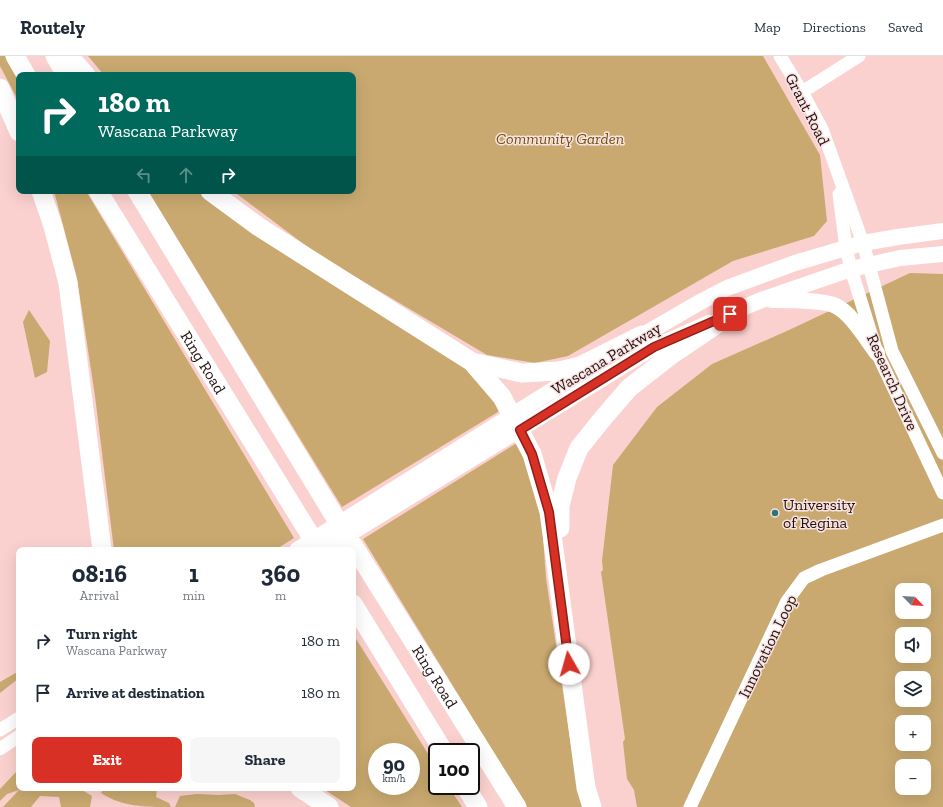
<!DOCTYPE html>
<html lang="en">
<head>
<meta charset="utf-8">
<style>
  :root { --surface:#fff; --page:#f6f6f7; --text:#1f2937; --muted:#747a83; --line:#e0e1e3; --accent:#d93025 }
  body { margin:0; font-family:"Zilla Slab",serif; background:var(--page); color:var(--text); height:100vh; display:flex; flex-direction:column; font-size:15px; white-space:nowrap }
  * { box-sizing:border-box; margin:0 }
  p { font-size:13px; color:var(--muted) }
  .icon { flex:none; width:22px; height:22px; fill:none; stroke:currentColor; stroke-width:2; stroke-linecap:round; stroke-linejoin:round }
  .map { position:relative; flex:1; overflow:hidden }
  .panel { position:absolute; left:16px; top:491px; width:340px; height:244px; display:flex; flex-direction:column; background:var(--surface); border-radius:8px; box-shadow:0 4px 16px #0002 }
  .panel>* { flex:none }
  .top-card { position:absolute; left:16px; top:16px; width:340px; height:122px; border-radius:8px; box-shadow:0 4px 16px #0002; background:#00695c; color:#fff; overflow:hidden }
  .needle { width:26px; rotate:115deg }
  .tools { position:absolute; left:895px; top:527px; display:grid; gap:8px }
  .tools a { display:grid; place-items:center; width:36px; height:36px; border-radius:8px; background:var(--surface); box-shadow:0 4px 16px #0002; font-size:20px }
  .speed { position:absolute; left:368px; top:687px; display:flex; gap:8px; font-size:20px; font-weight:700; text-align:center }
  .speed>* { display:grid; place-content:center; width:52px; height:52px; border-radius:50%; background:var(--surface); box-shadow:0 4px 16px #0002; line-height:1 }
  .speed small { font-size:10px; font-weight:400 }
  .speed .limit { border:2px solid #111; border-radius:6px; background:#fff; color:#111 }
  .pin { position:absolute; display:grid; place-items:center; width:34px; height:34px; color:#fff; margin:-17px; border-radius:8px; box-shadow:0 2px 6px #0006 }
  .me { position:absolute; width:44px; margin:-22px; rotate:353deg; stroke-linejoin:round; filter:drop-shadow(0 0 3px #0008) }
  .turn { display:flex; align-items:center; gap:14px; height:84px; padding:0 16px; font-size:18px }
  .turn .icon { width:52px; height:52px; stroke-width:2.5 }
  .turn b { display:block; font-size:28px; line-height:34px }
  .lanes { display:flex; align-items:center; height:38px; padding:0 16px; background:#0003; justify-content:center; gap:20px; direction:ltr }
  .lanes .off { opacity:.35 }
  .eta { display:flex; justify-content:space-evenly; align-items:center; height:68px; text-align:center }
  .eta b { font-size:24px; font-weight:700; line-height:28px }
  .primary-button { display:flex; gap:8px; margin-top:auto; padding:8px 16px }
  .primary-button a { flex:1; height:46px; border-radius:8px; background:var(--accent); color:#fff; font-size:16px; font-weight:700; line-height:46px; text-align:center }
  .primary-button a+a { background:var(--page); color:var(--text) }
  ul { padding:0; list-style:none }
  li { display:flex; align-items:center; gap:12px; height:52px; padding:0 16px }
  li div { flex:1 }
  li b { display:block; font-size:15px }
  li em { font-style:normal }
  header { display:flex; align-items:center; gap:24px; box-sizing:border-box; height:56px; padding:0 20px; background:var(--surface); border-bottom:1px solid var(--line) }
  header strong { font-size:19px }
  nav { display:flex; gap:22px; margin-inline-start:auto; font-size:14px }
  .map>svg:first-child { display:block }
  .green { fill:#c9a970; fill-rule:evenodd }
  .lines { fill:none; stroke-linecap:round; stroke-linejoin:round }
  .minor { stroke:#fff; stroke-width:13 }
  .major { stroke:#fff; stroke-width:16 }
  .highway { stroke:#fff; stroke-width:19 }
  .route-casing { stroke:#8d1f18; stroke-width:10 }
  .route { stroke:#d93025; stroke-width:7 }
  .poi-dot { fill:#2b757a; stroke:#f9e4e2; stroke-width:1.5 }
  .labels { text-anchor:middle; stroke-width:3; stroke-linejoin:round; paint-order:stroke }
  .street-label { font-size:16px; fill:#221010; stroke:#f9e4e2 }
  .park-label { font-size:16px; font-style:italic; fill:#6c4f10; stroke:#f9e4e2 }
  .poi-label { font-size:16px; fill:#221010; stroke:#f9e4e2; text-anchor:start }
</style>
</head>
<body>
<header>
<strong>Routely</strong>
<nav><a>Map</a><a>Directions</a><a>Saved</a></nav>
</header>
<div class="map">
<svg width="943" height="751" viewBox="0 0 943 751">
  <rect width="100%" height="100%" fill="#fad1ce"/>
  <g class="green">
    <polygon points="0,0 5,0 19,23 19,46 0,10"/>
    <polygon points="88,0 763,0 820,99 827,165 814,180 733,205 568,300 535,307 487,299 317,198 233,135 353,135 353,19 104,19"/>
    <polygon points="54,135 86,135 294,482 275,494 114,494 95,340 77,222"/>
    <polygon points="148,135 203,135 466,308 501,349 498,356 342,451"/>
    <path d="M910,217L943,218V751H637L634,734L627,723L623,686L625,683L601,516L603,514L602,505L613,409L657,351L712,308L789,274ZM902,534H924V556H902ZM902,578H924V600H902ZM902,622H924V644H902ZM902,666H924V688H902ZM902,710H924V732H902Z"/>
    <polygon points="29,254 50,285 47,316 35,322 23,266"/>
    <polygon points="515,388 521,391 540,439 546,522 578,736 582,751 527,751 363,483"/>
    <path d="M353,578L437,712V730H448L462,751H351L322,732H353ZM377,696H411V730H377Z"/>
    <polygon points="19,615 19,622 0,637 0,626"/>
    <polygon points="17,715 19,715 19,732 79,732 92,740 90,751 61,751 59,741 40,740 31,751 3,751 19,734 7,738 0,745 0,733"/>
    <path d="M104,732H161L157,734L156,741L169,747L171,751C145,751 122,751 101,737Z"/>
    <polygon points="197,738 219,739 235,738 250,744 254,747 255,751 175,751 180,740"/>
  </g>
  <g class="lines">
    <g class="minor">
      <polyline points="780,0 802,36 822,73 863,187 892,295 943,397"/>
      <polyline points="802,36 859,0"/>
      <polyline points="839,138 846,192 851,213 877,297 943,437"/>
      <polyline points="0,674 19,662"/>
      <polyline points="0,693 19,680"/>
      <polyline points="690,751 787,545 804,522 821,514 943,469"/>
    </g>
    <g class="major">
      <path d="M772,244C786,244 825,244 836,250C851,257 867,284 877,297"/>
      <polyline points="730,257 764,243 851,213 900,202 943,198"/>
      <polyline points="631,286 702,245 727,232 795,207 863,187 898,181 943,175"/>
      <polyline points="297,494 591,310"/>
      <polyline points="323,494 654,291 709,267"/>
    </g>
    <g class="highway">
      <polyline points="15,0 26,19"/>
      <polyline points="55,0 66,19"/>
      <polyline points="69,0 86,19"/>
      <polyline points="0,32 19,76"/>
      <polyline points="41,135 53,170 68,227 102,494"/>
      <path id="s1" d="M98,135L309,477"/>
      <polyline points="137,135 335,461"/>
      <polyline points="210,135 259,171 472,306 502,341 532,398 549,456 586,732 592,751"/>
      <polyline points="472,306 522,317 559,315 580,310 642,279"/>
      <polyline points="560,472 560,450 567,422 579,392 604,361 629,332 670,300 741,252"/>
      <path id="s2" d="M353,489L517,751"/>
      <polyline points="353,548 444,696"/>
      <polyline points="465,730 478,751"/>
      <polyline points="300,732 329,751"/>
    </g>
  </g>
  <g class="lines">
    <defs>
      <polyline id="route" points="569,608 549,456 532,398 520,374 654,291 730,258"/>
    </defs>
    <use href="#route" class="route-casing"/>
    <use href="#route" class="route"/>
  </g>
  <circle class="poi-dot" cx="775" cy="457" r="4"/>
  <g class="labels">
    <g class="street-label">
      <text transform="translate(808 53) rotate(63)" y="6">Grant Road</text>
      <text transform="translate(606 302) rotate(-31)" y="6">Wascana Parkway</text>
      <text dy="6" stroke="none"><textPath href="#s1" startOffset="201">Ring Road</textPath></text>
      <text transform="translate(893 326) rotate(66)" y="6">Research Drive</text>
      <text transform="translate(767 590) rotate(-64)" y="6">Innovation Loop</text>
      <text dy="6" stroke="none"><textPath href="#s2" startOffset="155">Ring Road</textPath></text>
    </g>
    <g class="park-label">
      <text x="560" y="88">Community Garden</text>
    </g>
    <g class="poi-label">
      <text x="783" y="454">University<tspan x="783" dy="18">of Regina</tspan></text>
    </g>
  </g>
</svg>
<div class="tools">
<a><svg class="needle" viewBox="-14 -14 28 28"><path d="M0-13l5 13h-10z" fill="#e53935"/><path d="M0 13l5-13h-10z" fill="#747a83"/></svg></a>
<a><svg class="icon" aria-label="sound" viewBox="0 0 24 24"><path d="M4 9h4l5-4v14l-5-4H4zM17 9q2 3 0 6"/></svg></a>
<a><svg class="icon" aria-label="layers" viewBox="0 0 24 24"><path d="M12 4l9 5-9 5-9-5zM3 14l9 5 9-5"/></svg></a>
<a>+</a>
<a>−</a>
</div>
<div class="speed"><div>90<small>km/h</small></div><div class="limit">100</div></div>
<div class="pin" style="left:730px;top:258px;background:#d93025"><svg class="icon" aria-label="arrive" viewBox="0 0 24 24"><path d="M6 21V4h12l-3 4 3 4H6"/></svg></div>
<svg class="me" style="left:569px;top:608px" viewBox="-20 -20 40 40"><circle r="19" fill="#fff"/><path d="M0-13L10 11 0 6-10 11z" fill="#d93025"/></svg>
<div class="top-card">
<div class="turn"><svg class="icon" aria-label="right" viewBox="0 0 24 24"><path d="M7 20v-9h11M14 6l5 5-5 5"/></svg><div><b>180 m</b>Wascana Parkway</div></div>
<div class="lanes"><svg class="icon off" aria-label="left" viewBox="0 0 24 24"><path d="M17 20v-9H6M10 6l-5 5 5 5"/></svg><svg class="icon off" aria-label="ahead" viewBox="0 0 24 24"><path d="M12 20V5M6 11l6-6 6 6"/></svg><svg class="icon" aria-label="right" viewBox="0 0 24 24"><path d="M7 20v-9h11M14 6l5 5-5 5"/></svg></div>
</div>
<section class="panel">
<div class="eta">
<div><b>08:16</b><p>Arrival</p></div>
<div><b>1</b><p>min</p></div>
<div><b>360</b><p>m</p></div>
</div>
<ul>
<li><svg class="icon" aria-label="right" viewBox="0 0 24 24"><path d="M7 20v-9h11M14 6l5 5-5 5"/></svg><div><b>Turn right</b><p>Wascana Parkway</p></div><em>180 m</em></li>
<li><svg class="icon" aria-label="arrive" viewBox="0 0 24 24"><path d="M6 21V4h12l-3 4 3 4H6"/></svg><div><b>Arrive at destination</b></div><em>180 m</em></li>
</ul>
<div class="primary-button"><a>Exit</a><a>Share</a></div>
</section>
</div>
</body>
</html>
